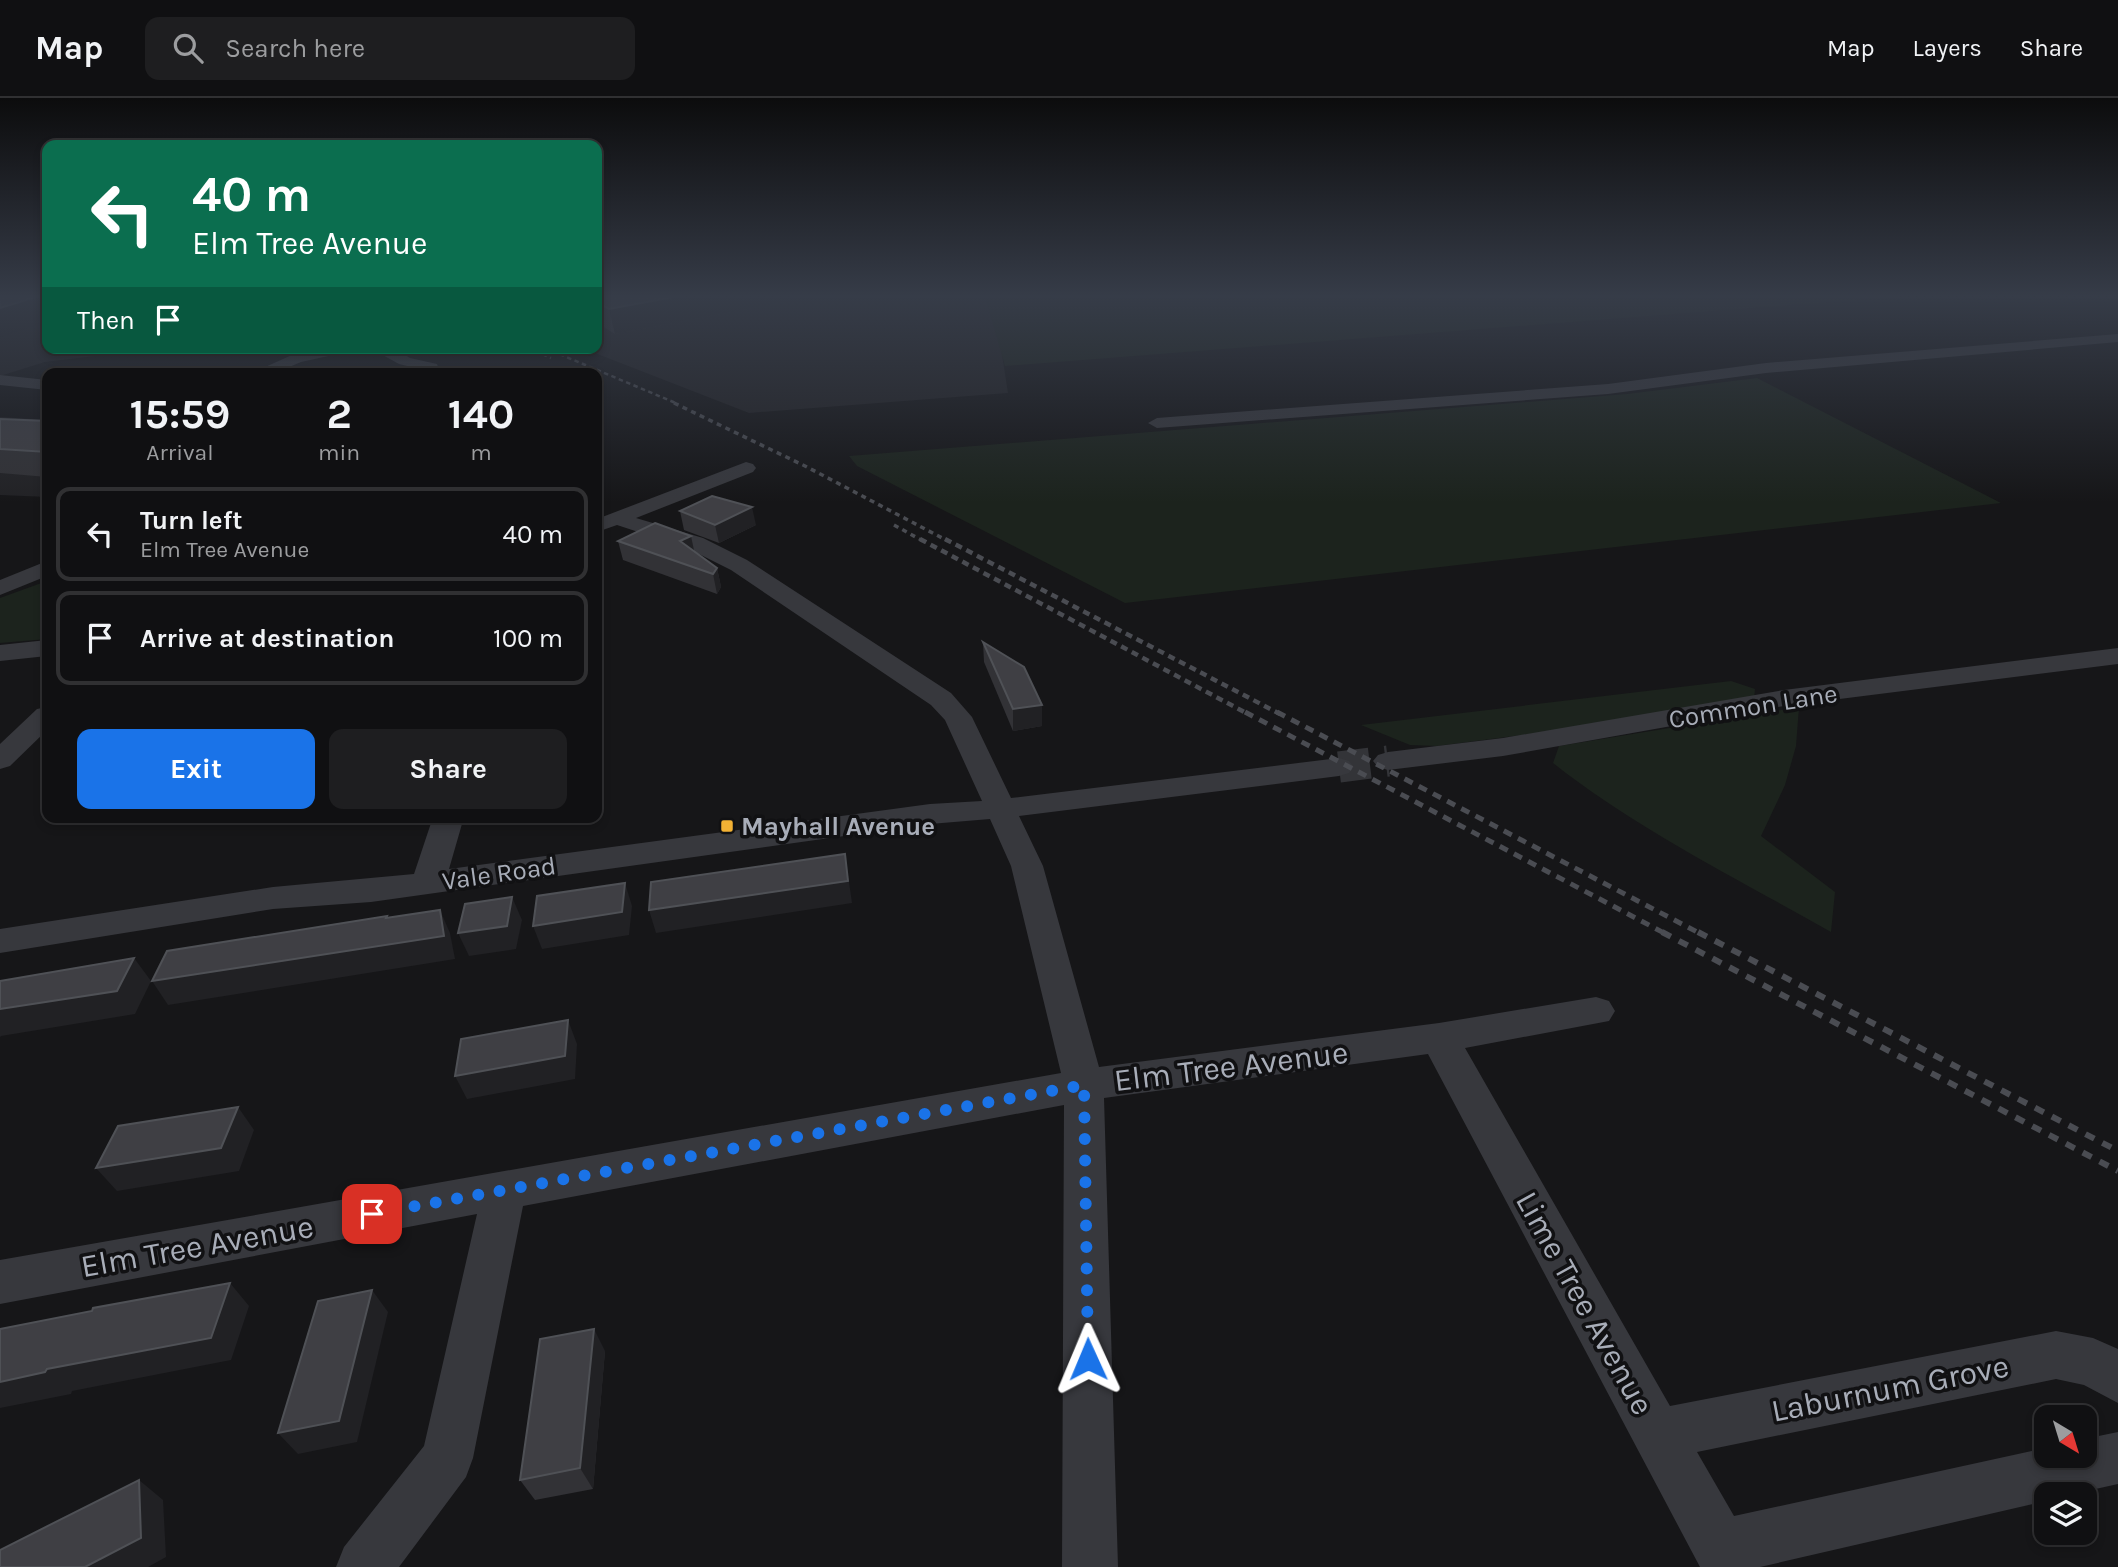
<!DOCTYPE html>
<html lang="en">
<head>
<meta charset="utf-8">
<style>
  :root { --surface:#101012; --page:#1e1e20; --text:#f1f3f6; --muted:#9c9d9f; --line:#303032; --accent:#1a73e8 }
  body { margin:0; font-family:Karla,sans-serif; background:var(--page); color:var(--text); height:100vh; display:flex; flex-direction:column; font-size:26px; white-space:nowrap }
  * { box-sizing:border-box; margin:0 }
  p { font-size:23px; color:var(--muted) }
  .icon { flex:none; width:38px; height:38px; fill:none; stroke:currentColor; stroke-width:2; stroke-linecap:round; stroke-linejoin:round }
  .map { position:relative; flex:1; overflow:hidden }
  .panel { position:absolute; left:42px; top:270px; width:560px; height:455px; display:flex; flex-direction:column; background:var(--surface); border-radius:14px; box-shadow:0 4px 10px #0003,0 0 0 2px var(--line) }
  .panel>* { flex:none }
  .top-card { position:absolute; left:42px; top:42px; width:560px; height:214px; border-radius:14px; box-shadow:0 4px 10px #0003,0 0 0 2px var(--line); background:#0b6e4f; color:#fff; overflow:hidden }
  .needle { width:46px; rotate:142deg }
  .fabs { position:absolute; left:2034px; top:1307px; display:grid; gap:14px }
  .fabs a { display:grid; place-items:center; width:63px; height:63px; border-radius:14px; background:var(--surface); box-shadow:0 4px 10px #0003,0 0 0 2px var(--line); font-size:35px }
  .pin { position:absolute; display:grid; place-items:center; width:60px; height:60px; color:#fff; margin:-30px; border-radius:14px; box-shadow:0 4px 10px #0006 }
  .me { position:absolute; width:77px; margin:-38px; rotate:359deg; stroke-linejoin:round; filter:drop-shadow(0 0 5px #0008) }
  .turn { display:flex; align-items:center; gap:24px; height:147px; padding:0 35px; font-size:32px }
  .turn .icon { width:91px; height:91px; stroke-width:2.5 }
  .turn b { display:block; font-size:49px; line-height:60px }
  .then { display:flex; align-items:center; height:66px; padding:0 35px; background:#0003; gap:14px; font-size:26px }
  .eta { display:flex; justify-content:space-evenly; align-items:center; height:119px; text-align:center }
  .eta b { font-size:42px; font-weight:700; line-height:49px }
  .button { display:flex; gap:14px; margin-top:auto; padding:14px 35px }
  .button a { flex:1; height:80px; border-radius:14px; background:var(--accent); color:#fff; font-size:28px; font-weight:700; line-height:80px; text-align:center }
  .button a+a { background:var(--page); color:var(--text) }
  ul { padding:0; list-style:none }
  li { display:flex; align-items:center; gap:21px; height:94px; margin:0 14px 10px; padding:0 21px; border:4px solid var(--line); border-radius:14px }
  li div { flex:1 }
  li b { display:block; font-size:26px }
  li em { font-style:normal }
  header { display:flex; align-items:center; gap:42px; box-sizing:border-box; height:98px; padding:0 35px; background:var(--surface); border-bottom:2px solid var(--line) }
  header strong { font-size:33px }
  nav { display:flex; gap:38px; margin-inline-start:auto; font-size:24px }
  .search { width:490px; height:63px; background:var(--page); display:flex; align-items:center; gap:18px; box-sizing:border-box; padding:0 24px; border-radius:14px; color:var(--muted); font-size:26px }
  .map>svg:first-child { display:block }
  .built { fill:#222225 }
  .green { fill:#1c231d }
  .lines { fill:none; stroke-linecap:round; stroke-linejoin:round }
  .street-tunnel { stroke:#333438; stroke-width:31; stroke-dasharray:31 16; stroke-linecap:butt }
  .street { fill:#37383d; fill-rule:evenodd }
  .rail-far4 { stroke:#4a4c52; stroke-width:2.5; stroke-dasharray:4.5 3.5; stroke-linecap:butt }
  .rail-far3 { stroke:#4a4c52; stroke-width:3.5; stroke-dasharray:5 4.5; stroke-linecap:butt }
  .rail-far2 { stroke:#4a4c52; stroke-width:4.5; stroke-dasharray:7 5; stroke-linecap:butt }
  .rail-far1 { stroke:#4a4c52; stroke-width:5; stroke-dasharray:9 7; stroke-linecap:butt }
  .rail { stroke:#4a4c52; stroke-width:6; stroke-dasharray:10 9; stroke-linecap:butt }
  .wall { fill:#323236 }
  .shaded-wall { fill:#212124 }
  .building { fill:#3f3f44; stroke:#4f5156; stroke-width:2 }
  .route { stroke:#1a73e8; stroke-width:12; stroke-dasharray:0 21.6 }
  .poi-dot { fill:#f2b134; stroke:#111113; stroke-width:2.5 }
  .labels { text-anchor:middle; stroke-width:7; stroke-linejoin:round; paint-order:stroke }
  .street-label { font-size:26px; fill:#a8adb8; stroke:#111113 }
  .poi-label { font-size:26px; font-weight:bold; fill:#a8adb8; stroke:#111113; text-anchor:start }
  .near-street-label { font-size:32px; fill:#a8adb8; stroke:#111113 }
</style>
</head>
<body>
<header>
<strong>Map</strong>
<div class="search"><svg class="icon" aria-label="search" viewBox="0 0 24 24"><circle cx="10" cy="10" r="6"/><path d="M15 15l6 6"/></svg>Search here</div>
<nav><a>Map</a><a>Layers</a><a>Share</a></nav>
</header>
<div class="map">
<svg width="2118" height="1469" viewBox="0 0 2118 1469">
  <rect width="100%" height="100%" fill="#161618"/>
  <g class="built">
    <polygon points="0,198 47,198 47,250 162,250 45,264 0,278"/>
    <polygon points="597,198 985,198 1001,250 1008,295 749,315 582,250 597,250"/>
    <polygon points="0,319 47,322 47,399 0,397"/>
  </g>
  <g class="green">
    <polygon points="985,198 1906,198 1005,268"/>
    <polygon points="1757,280 2001,405 1125,505 857,368 849,358 1627,296"/>
    <polygon points="47,483 47,541 0,545 0,500"/>
    <polygon points="1731,583 1755,591 1754,601 1554,633 1437,648 1410,647 1361,627"/>
    <path d="M1799,609L1796,648L1785,687L1761,738L1835,794L1831,834C1738,781 1638,732 1553,665L1559,648Z"/>
  </g>
  <g class="lines">
    <polyline class="street-tunnel" points="1339,669 1388,663"/>
    <g class="street">
      <polygon points="2118,236 2118,244 1766,275 1608,296 1157,330 1148,325 1157,320 1608,286 1766,265"/>
      <polygon points="322,250 353,250 351,253 301,264 275,275 252,275 292,257"/>
      <polygon points="370,250 394,250 410,260 437,266 440,275 424,275 424,272 399,266"/>
      <polygon points="0,277 47,282 47,292 0,287"/>
      <polygon points="746,364 753,366 756,370 753,374 636,420 703,440 747,462 951,595 972,619 1011,700 1339,660 1349,663 1354,669 1349,675 1339,678 1019,718 1043,768 1099,969 1439,925 1596,899 1609,903 1615,913 1609,923 1465,950 1670,1308 2056,1233 2093,1240 2118,1251 2118,1305 2084,1287 2056,1281 1697,1354 1734,1418 2046,1350 2046,1358 2084,1358 2084,1341 2118,1334 2118,1386 2073,1396 2046,1396 2046,1403 1760,1469 1700,1469 1428,956 1104,1000 1118,1469 1062,1469 1064,1007 523,1108 473,1360 466,1379 399,1469 336,1469 344,1449 424,1348 477,1116 0,1206 0,1162 1061,975 1011,768 990,721 930,726 371,804 273,811 0,855 0,831 273,789 414,776 433,719 464,719 449,771 930,706 982,703 945,622 931,607 731,472 687,450 617,427 597,434 597,421"/>
      <polygon points="47,463 47,478 0,497 0,482"/>
      <polygon points="47,542 47,558 0,563 0,547"/>
      <polygon points="2118,550 2118,566 1784,608 1503,658 1388,672 1378,669 1373,663 1378,657 1388,654 1503,640 1784,592"/>
      <polygon points="47,609 47,632 10,668 0,671 0,646 37,611"/>
    </g>
    <g class="rail-far4">
      <polyline points="528,250 551,260"/>
      <polyline points="545,250 678,306"/>
    </g>
    <g class="rail-far3">
      <polyline points="674,305 805,368 948,443"/>
      <polyline points="894,427 923,443"/>
    </g>
    <g class="rail-far2">
      <polyline points="920,441 1248,616"/>
      <polyline points="945,441 1280,616"/>
    </g>
    <g class="rail-far1">
      <polyline points="1245,614 1666,836"/>
      <polyline points="1277,614 1701,836"/>
    </g>
    <g class="rail">
      <polyline points="1662,834 2118,1073"/>
      <polyline points="1698,834 2118,1053"/>
    </g>
  </g>
  <g class="wall">
    <polygon points="597,198 796,198 796,202 615,236 597,225"/>
    <polygon points="0,321 47,323 47,379 0,375"/>
    <polygon points="680,413 756,427 719,445 684,432"/>
    <polygon points="618,443 694,454 717,470 721,489 717,496 623,462"/>
    <polygon points="983,544 1042,607 1042,628 1013,633 984,564"/>
    <polygon points="605,1253 593,1391 535,1402 520,1382"/>
  </g>
  <g class="shaded-wall">
    <polygon points="39,198 47,198 47,223 0,239 0,210"/>
    <polygon points="679,198 796,198 796,202 615,236 609,211"/>
    <polygon points="752,409 756,427 719,445 715,427"/>
    <polygon points="691,438 695,457 680,443"/>
    <polygon points="598,440 603,459 597,487 597,446"/>
    <polygon points="717,470 721,489 717,496 713,476"/>
    <polygon points="1042,607 1042,628 1013,633 1013,611"/>
    <polygon points="845,756 852,805 656,835 649,812"/>
    <polygon points="625,785 632,808 629,837 542,851 533,828"/>
    <polygon points="512,799 522,822 516,851 469,858 458,835"/>
    <polygon points="440,812 450,835 455,861 168,907 152,883"/>
    <polygon points="134,860 151,883 135,916 1,938 0,939 0,911"/>
    <polygon points="568,922 577,946 575,981 467,1001 455,978"/>
    <polygon points="238,1009 254,1032 239,1073 117,1093 96,1070"/>
    <polygon points="230,1185 249,1208 231,1262 72,1293 71,1296 0,1310 0,1284 47,1271"/>
    <polygon points="372,1192 388,1214 357,1344 298,1356 278,1335"/>
    <polygon points="594,1231 605,1253 593,1391 580,1370"/>
    <polygon points="139,1382 163,1402 166,1459 148,1469 85,1469"/>
  </g>
  <g class="building">
    <polygon points="0,198 39,198 0,210"/>
    <polygon points="597,198 679,198 609,211 597,204"/>
    <polygon points="0,321 47,323 47,354 0,351"/>
    <polygon points="712,398 752,409 715,427 680,413"/>
    <polygon points="655,425 691,438 680,443 717,470 713,476 618,443"/>
    <polygon points="983,544 1024,569 1042,607 1013,611"/>
    <polygon points="845,756 848,783 649,812 651,784"/>
    <polygon points="625,785 622,814 533,828 537,798"/>
    <polygon points="512,799 507,828 458,835 465,806"/>
    <polygon points="440,812 444,838 152,883 167,853 387,818 386,820"/>
    <polygon points="134,860 117,893 0,911 0,883"/>
    <polygon points="568,922 565,958 455,978 461,941"/>
    <polygon points="238,1009 221,1050 96,1070 118,1028"/>
    <polygon points="230,1185 211,1240 47,1271 45,1274 0,1284 0,1231 92,1213 93,1210"/>
    <polygon points="372,1192 339,1323 278,1335 318,1203"/>
    <polygon points="594,1231 580,1370 520,1382 540,1241"/>
    <polygon points="139,1382 141,1440 85,1469 0,1469 0,1452"/>
  </g>
  <linearGradient id="sky" x2="0" y2="1"><stop stop-color="#0c0c0d"/><stop offset="0.49" stop-color="#363c48"/><stop offset="1" stop-color="#363c48" stop-opacity="0"/></linearGradient>
  <rect width="2118" height="404" fill="url(#sky)"/>
  <g class="lines">
    <polyline class="route" points="372,1116 1084,987 1088,1261"/>
  </g>
  <rect class="poi-dot" x="720" y="721" width="14" height="14" rx="3.5"/>
  <g class="labels">
    <g class="street-label">
      <text transform="translate(1753 608) rotate(-9)" y="9">Common Lane</text>
      <text transform="translate(499 775) rotate(-8)" y="9">Vale Road</text>
    </g>
    <g class="poi-label">
      <text x="741" y="737">Mayhall Avenue</text>
    </g>
    <g class="near-street-label">
      <text transform="translate(1231 968) rotate(-7)" y="11">Elm Tree Avenue</text>
      <text transform="translate(197 1148) rotate(-10)" y="11">Elm Tree Avenue</text>
      <text transform="translate(1585 1205) rotate(61)" y="11">Lime Tree Avenue</text>
      <text transform="translate(1890 1290) rotate(-11)" y="11">Laburnum Grove</text>
    </g>
  </g>
</svg>
<div class="fabs">
<a><svg class="needle" viewBox="-14 -14 28 28"><path d="M0-13l5 13h-10z" fill="#e53935"/><path d="M0 13l5-13h-10z" fill="#9c9d9f"/></svg></a>
<a><svg class="icon" aria-label="layers" viewBox="0 0 24 24"><path d="M12 4l9 5-9 5-9-5zM3 14l9 5 9-5"/></svg></a>
</div>
<div class="pin" style="left:372px;top:1116px;background:#d93025"><svg class="icon" aria-label="arrive" viewBox="0 0 24 24"><path d="M6 21V4h12l-3 4 3 4H6"/></svg></div>
<svg class="me" style="left:1088px;top:1261px" viewBox="-20 -20 40 40"><path d="M0-17L14 15 0 8-14 15z" fill="#1a73e8" stroke="#fff" stroke-width="4"/></svg>
<div class="top-card">
<div class="turn"><svg class="icon" aria-label="left" viewBox="0 0 24 24"><path d="M17 20v-9H6M10 6l-5 5 5 5"/></svg><div><b>40 m</b>Elm Tree Avenue</div></div>
<div class="then">Then<svg class="icon" aria-label="arrive" viewBox="0 0 24 24"><path d="M6 21V4h12l-3 4 3 4H6"/></svg></div>
</div>
<section class="panel">
<div class="eta">
<div><b>15:59</b><p>Arrival</p></div>
<div><b>2</b><p>min</p></div>
<div><b>140</b><p>m</p></div>
</div>
<ul>
<li><svg class="icon" aria-label="left" viewBox="0 0 24 24"><path d="M17 20v-9H6M10 6l-5 5 5 5"/></svg><div><b>Turn left</b><p>Elm Tree Avenue</p></div><em>40 m</em></li>
<li><svg class="icon" aria-label="arrive" viewBox="0 0 24 24"><path d="M6 21V4h12l-3 4 3 4H6"/></svg><div><b>Arrive at destination</b></div><em>100 m</em></li>
</ul>
<div class="button"><a>Exit</a><a>Share</a></div>
</section>
</div>
</body>
</html>
